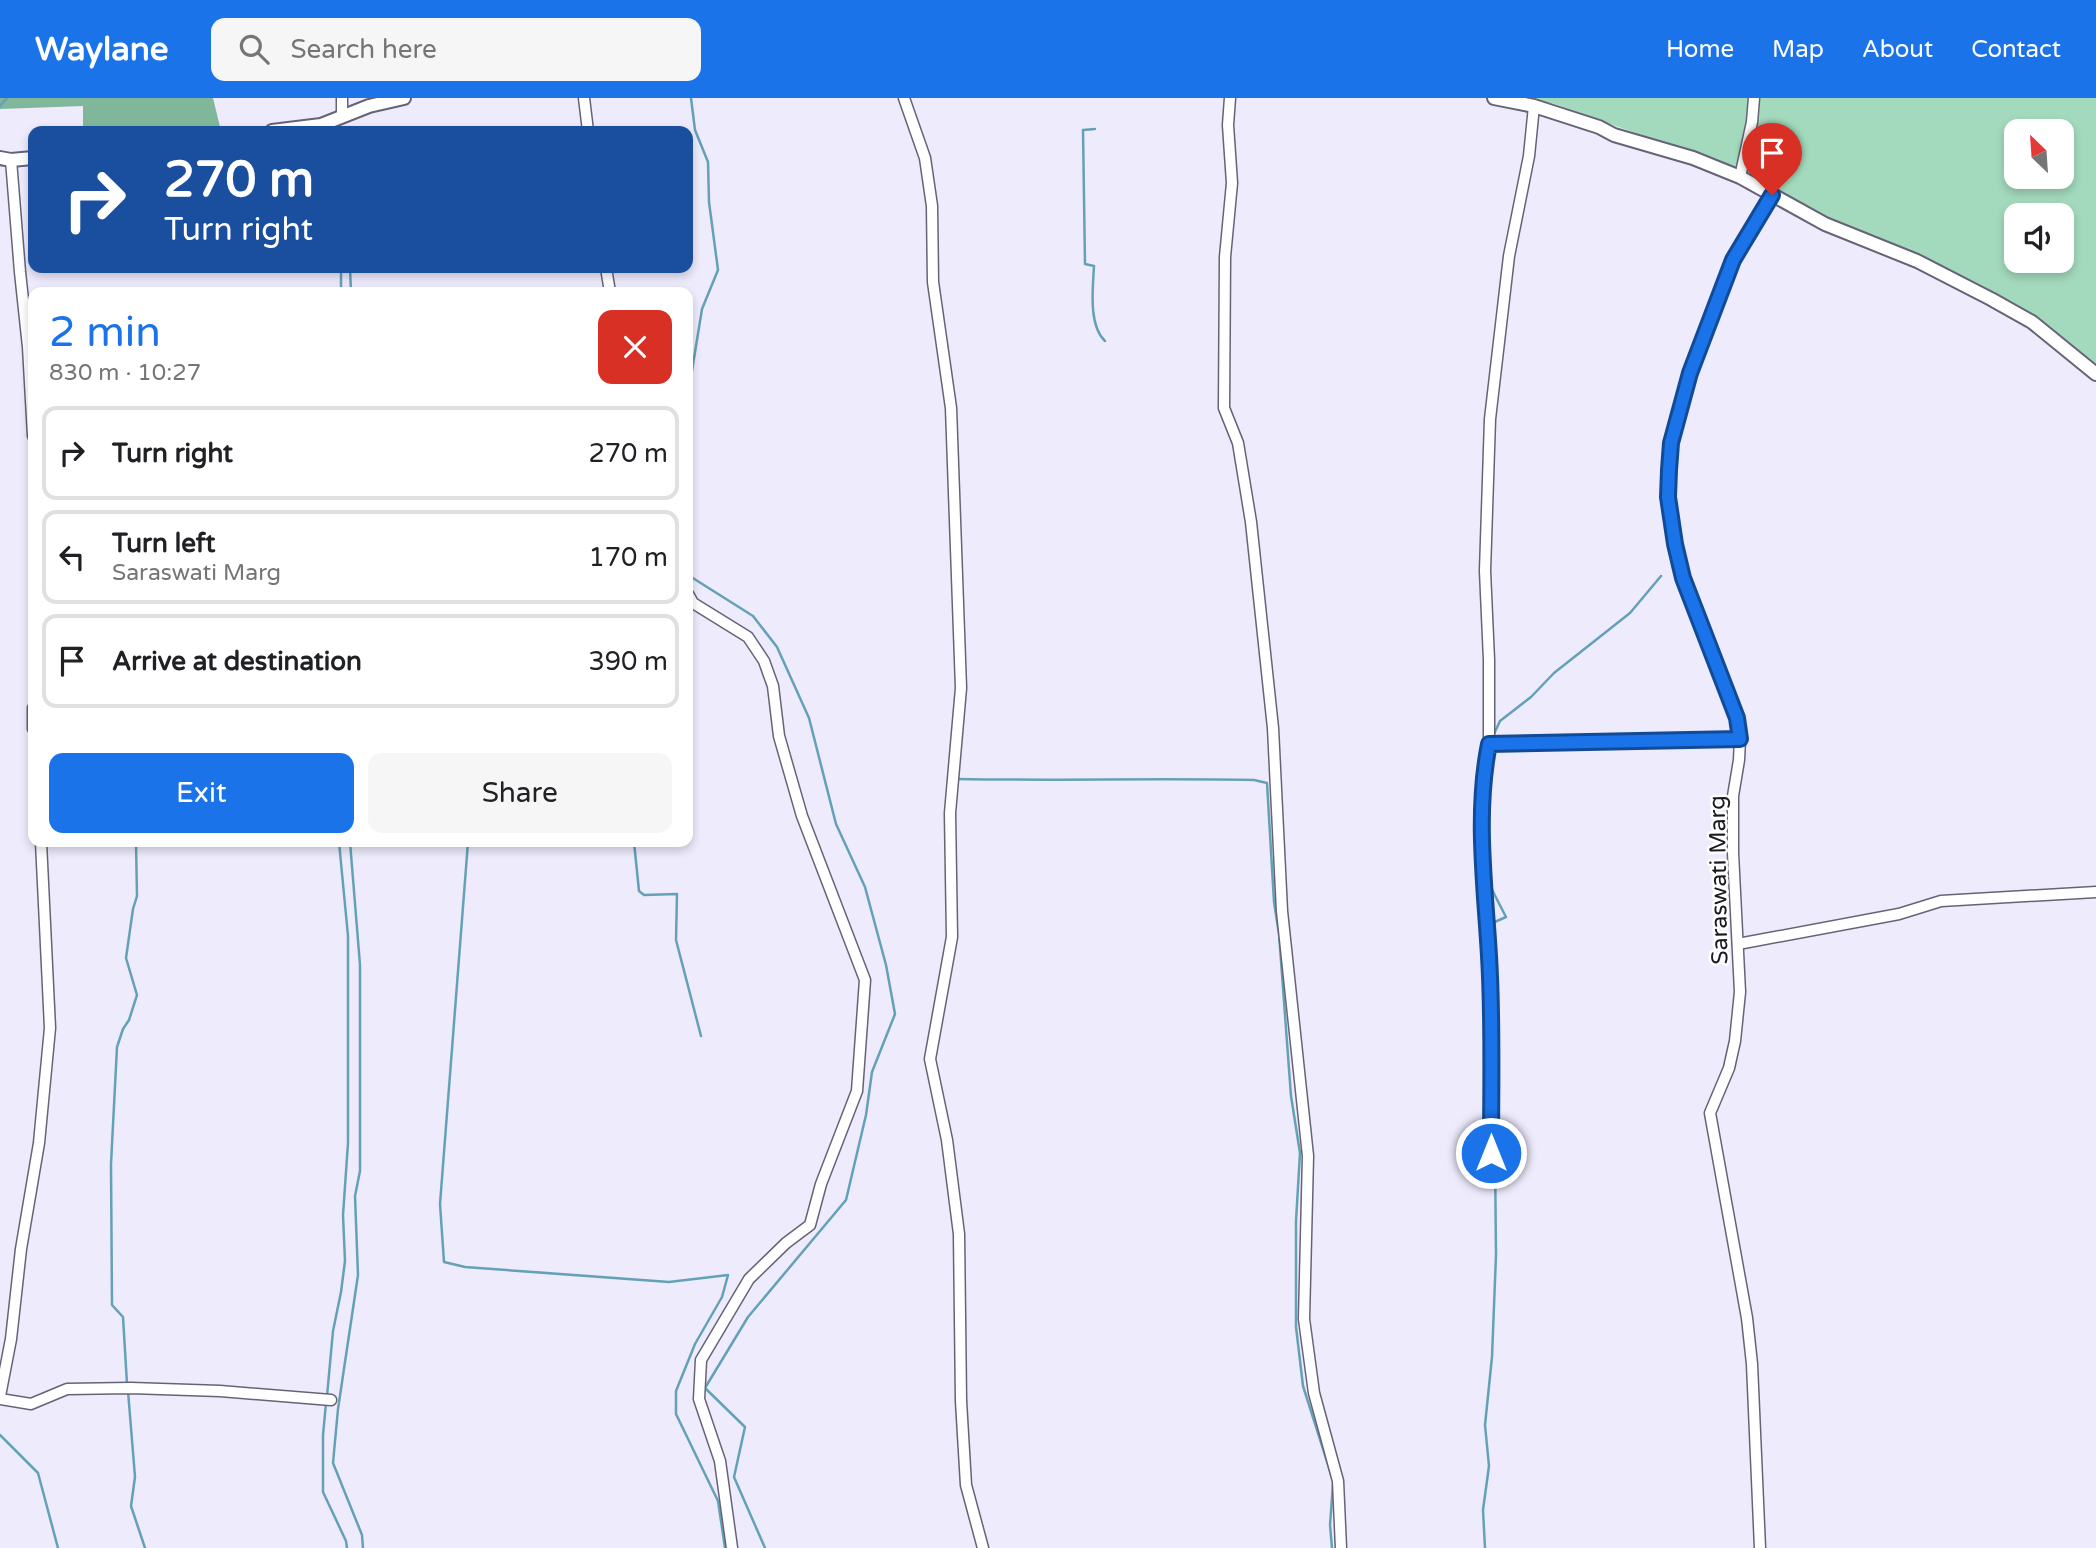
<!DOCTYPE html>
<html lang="en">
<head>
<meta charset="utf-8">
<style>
  :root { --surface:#fff; --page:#f6f6f6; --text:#202124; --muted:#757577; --line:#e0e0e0; --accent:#1a73e8 }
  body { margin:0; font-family:"Varela Round",sans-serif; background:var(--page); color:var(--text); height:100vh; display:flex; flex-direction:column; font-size:26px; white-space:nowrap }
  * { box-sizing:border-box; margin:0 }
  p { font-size:23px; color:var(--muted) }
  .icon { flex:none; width:38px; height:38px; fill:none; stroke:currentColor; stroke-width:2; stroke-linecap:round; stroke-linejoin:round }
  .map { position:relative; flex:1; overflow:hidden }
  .sheet { position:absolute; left:28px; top:189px; width:665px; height:560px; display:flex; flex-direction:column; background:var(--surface); border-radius:14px; box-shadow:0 4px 10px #0003 }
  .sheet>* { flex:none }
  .guide { position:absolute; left:28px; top:28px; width:665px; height:147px; border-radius:14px; box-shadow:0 4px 10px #0003; background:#1a4fa0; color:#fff; overflow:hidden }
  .needle { width:46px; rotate:335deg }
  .fabs { position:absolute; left:2004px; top:21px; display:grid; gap:14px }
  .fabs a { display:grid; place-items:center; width:70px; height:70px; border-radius:14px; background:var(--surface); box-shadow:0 4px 10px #0003; font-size:35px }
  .pin { position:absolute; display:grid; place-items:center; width:60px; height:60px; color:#fff; margin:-72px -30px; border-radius:50% 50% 50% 0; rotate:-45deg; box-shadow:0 0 7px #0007 }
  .pin .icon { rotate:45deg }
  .me { position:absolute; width:77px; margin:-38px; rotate:0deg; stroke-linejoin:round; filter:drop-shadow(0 0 5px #0008) }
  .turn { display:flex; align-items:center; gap:24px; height:147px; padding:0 21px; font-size:32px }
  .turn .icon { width:91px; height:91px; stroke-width:2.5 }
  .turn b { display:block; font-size:49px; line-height:60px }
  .round { display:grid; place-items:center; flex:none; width:74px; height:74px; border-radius:14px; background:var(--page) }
  .head { display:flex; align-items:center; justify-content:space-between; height:119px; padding:0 21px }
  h1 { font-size:42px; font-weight:600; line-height:52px; color:var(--accent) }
  .cta { display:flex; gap:14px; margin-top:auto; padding:14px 21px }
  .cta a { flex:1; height:80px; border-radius:14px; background:var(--accent); color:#fff; font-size:28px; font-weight:600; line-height:80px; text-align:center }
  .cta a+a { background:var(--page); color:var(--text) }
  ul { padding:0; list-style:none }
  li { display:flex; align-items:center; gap:21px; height:94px; margin:0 14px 10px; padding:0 7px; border:4px solid var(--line); border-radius:14px }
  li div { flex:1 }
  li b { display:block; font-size:26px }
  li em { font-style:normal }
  header { display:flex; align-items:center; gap:42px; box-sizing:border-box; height:98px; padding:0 35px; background:var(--accent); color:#fff }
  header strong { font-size:33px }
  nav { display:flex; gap:38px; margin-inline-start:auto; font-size:24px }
  .search { width:490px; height:63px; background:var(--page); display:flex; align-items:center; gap:18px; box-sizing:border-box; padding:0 24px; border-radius:14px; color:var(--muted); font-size:26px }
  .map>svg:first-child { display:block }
  .green { fill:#a3dabd; fill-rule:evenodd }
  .forest { fill:#80b79a }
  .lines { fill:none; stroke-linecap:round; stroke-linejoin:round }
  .stream { stroke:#64a1b6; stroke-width:2.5 }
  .minor-casing { stroke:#676377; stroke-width:13 }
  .tertiary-casing { stroke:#676377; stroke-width:16 }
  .minor { stroke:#fff; stroke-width:10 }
  .tertiary { stroke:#fff; stroke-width:12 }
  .route-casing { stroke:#114b97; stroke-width:18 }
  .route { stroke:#1a73e8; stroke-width:12 }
  .labels { text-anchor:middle; stroke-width:5; stroke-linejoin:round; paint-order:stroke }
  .street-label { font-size:23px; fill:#1b1a21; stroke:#fff }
</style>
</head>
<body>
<header>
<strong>Waylane</strong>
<div class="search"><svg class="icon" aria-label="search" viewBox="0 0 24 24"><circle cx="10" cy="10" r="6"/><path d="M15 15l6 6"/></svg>Search here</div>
<nav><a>Home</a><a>Map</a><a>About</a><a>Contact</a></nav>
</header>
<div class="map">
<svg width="2096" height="1450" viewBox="0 0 2096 1450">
  <rect width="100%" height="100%" fill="#eeebfd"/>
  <path class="green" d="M1528,0H2096V276L2052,237L1954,180L1666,46L1555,6ZM2016,33H2062V79H2016ZM2016,117H2062V163H2016Z"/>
  <polygon class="forest" points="0,0 213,0 221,33 83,33 83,8 0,11"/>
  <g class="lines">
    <g class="stream">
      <polyline points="0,8 7,0"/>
      <path d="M1095,31L1083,32L1085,166L1094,168C1093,189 1088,227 1105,243"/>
      <polyline points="341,170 341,194"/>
      <polyline points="350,170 351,194"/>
      <polyline points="688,289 690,285 702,211 718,172 709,104 708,64 695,32 691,0"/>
      <polyline points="688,477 753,518 777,549 809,620 836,726 865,789 886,867 895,916 872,974 866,1017 846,1102 748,1219 705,1290 745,1329 734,1379 765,1450"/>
      <polyline points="1493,638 1500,623 1531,599 1554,575 1630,515 1661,478"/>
      <polyline points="1479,680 1478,668 1482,660"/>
      <path d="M957,681C1056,683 1155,680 1254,682L1267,685L1274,804L1279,836L1291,998L1300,1055L1296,1123V1229L1303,1288L1331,1376"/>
      <polyline points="350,744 360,867 360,1073 355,1098 358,1177 338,1311 333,1365 362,1437 363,1450"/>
      <polyline points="468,744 440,1106 444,1164 465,1169 669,1184 728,1177 722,1199 695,1246 676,1293 676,1316 718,1403 725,1450"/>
      <polyline points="634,744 639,793 644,797 677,796 676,842 701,938"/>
      <polyline points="1486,780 1506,819 1488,827"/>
      <polyline points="1494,858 1494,889"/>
      <polyline points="1496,966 1496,1008"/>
      <polyline points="127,1286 123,1219 112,1207 111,1066 117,949 123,931 129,922 137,897 126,860 133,811 137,798 136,744"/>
      <polyline points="128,1293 135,1379 131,1408 145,1450"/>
      <polyline points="327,1298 333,1233 341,1194 345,1163 343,1117 348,1045 348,838 339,744"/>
      <polyline points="326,1305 323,1337 323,1394 346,1443 347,1450"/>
      <polyline points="0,1337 38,1375 58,1450"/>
      <polyline points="1332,1450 1330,1427 1333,1386"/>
      <polyline points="1485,1450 1483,1412 1489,1368 1485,1327 1492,1259 1496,1157 1495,1057"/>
    </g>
    <defs>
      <g id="minor">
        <polyline points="584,0 588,33"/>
        <polyline points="904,0 925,60 932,108 933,184 951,310 961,590 950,715 952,839 930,961 947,1042 959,1136 961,1303 966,1387 983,1450"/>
        <polyline points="1230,0 1228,27 1232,85 1225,159 1224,310 1238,345 1251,424 1273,630 1282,813 1308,1058 1304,1221 1314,1295 1338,1383 1341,1450"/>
        <polyline points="342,19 342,0"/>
        <polyline points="11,62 20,174 28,249 33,338"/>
        <polyline points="1740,79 1752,24 1754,0"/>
        <polyline points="606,170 610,194"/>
        <polyline points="688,496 693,505 748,539 764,563 773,588 779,638 802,718 865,882 857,993 821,1086 810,1127 786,1145 749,1181 701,1262 699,1301 720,1363 732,1450"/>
        <polyline points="33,610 33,631"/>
        <polyline points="1489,646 1740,641"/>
        <polyline points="1738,846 1899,816 1941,803 2096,794"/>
        <polyline points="1491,1055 1491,939 1489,859 1483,783 1483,679 1489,646 1489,562 1485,473 1490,321 1509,158 1529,58 1534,8"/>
        <polyline points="0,1298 11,1241 21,1151 39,1045 50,930 41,744"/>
        <polyline points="0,1301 31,1306 67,1291 131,1290 220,1293 331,1302"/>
        <polyline points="1760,1450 1752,1266 1747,1220 1710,1015 1729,970 1735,943 1740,894 1733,755 1733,698 1739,662 1740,641 1737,620 1683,480 1675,446 1668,399 1671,345 1690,275 1733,162 1772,97"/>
      </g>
      <g id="tertiary">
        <polyline points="1494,0 1534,8 1599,29 1614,37 1693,60 1740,79 1825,126 1917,163 1991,201 2032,224 2096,276"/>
        <polyline points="272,33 321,27 369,8 404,0"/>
        <polyline points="0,60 11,62 33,60"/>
      </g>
    </defs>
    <use href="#minor" class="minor-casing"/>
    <use href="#tertiary" class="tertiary-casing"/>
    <use href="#minor" class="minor"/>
    <use href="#tertiary" class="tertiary"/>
  </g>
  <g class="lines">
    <defs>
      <path id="route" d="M1491,1055C1491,990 1493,924 1489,858C1485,788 1475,716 1489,646L1740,641L1737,620L1683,480L1675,446L1668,399L1669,372L1671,345L1690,275L1733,162L1772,97"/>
    </defs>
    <use href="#route" class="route-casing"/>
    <use href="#route" class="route"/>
  </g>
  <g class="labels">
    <g class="street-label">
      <text transform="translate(1718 782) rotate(-91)" y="8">Saraswati Marg</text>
    </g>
  </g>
</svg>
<div class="fabs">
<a><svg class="needle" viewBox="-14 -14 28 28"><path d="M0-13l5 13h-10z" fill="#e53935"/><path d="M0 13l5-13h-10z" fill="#757577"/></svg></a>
<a><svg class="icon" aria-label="sound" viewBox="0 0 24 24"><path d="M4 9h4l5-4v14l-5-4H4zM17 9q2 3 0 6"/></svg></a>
</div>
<div class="pin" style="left:1772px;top:97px;background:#d93025"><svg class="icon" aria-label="arrive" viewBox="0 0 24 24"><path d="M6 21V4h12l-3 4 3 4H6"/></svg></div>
<svg class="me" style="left:1491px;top:1055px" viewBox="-20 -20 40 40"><circle r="17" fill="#1a73e8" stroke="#fff" stroke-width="3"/><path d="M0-11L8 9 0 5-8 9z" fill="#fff"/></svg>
<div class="guide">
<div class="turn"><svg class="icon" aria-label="right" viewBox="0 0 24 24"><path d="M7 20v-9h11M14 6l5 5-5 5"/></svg><div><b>270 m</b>Turn right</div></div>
</div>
<section class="sheet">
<div class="head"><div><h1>2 min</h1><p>830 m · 10:27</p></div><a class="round" style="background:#d93025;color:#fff"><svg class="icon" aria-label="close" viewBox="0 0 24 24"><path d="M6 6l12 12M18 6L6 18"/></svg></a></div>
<ul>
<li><svg class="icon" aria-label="right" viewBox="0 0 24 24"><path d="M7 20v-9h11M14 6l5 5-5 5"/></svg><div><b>Turn right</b></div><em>270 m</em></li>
<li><svg class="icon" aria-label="left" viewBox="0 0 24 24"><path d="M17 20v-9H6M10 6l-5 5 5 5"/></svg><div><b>Turn left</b><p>Saraswati Marg</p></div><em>170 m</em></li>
<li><svg class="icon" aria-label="arrive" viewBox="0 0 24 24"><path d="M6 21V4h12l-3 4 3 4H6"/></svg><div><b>Arrive at destination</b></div><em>390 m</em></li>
</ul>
<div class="cta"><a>Exit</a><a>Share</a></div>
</section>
</div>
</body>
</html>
